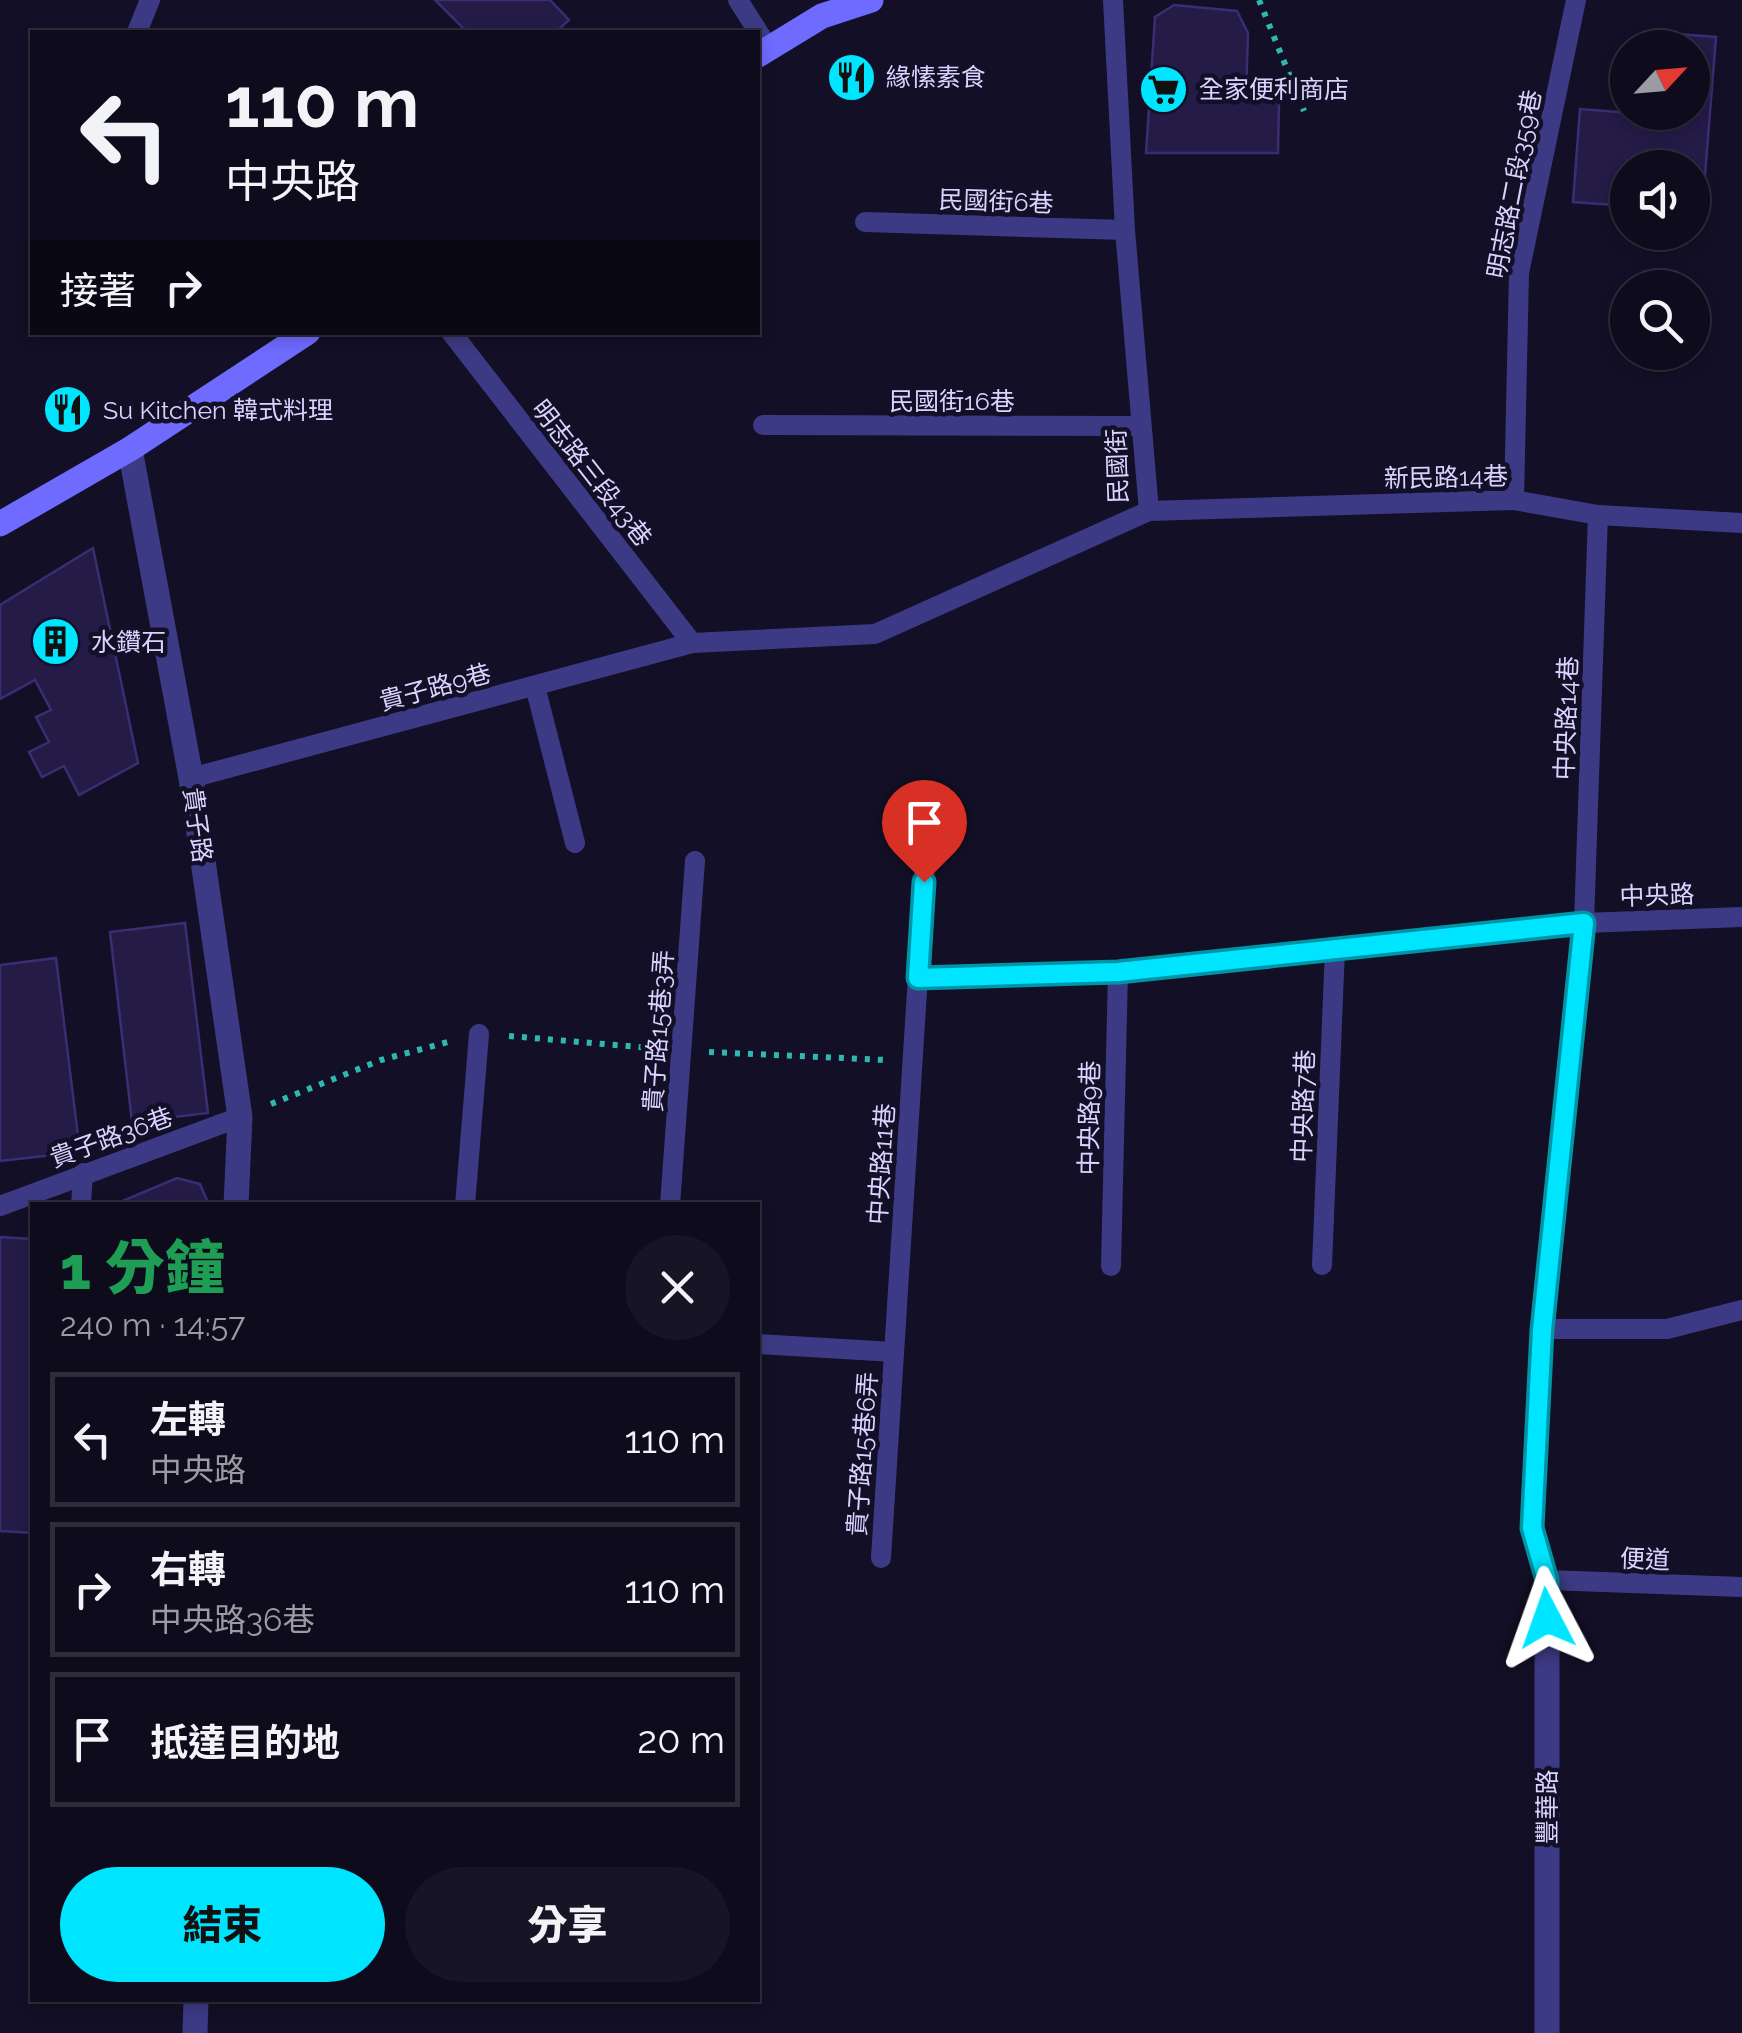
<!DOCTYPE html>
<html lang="zh-TW">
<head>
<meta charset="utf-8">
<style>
  :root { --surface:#0e0b1c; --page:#171425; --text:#f1f3f6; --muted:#9b9ba3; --line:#2e2b3b; --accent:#00e5ff }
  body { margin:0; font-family:Raleway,"Noto Sans TC",sans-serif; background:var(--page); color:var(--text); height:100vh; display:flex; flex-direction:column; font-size:38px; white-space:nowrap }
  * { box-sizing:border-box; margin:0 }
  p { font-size:32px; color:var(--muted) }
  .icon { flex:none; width:55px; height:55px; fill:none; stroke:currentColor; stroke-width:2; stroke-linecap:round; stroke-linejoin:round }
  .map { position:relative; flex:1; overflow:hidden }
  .side { position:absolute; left:30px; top:1202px; width:730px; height:800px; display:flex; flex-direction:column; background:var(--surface); border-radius:0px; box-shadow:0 5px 15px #0003,0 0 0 2px var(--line) }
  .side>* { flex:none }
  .guide { position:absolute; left:30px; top:30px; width:730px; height:305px; border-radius:0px; box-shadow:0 5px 15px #0003,0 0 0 2px var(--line); background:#0e0b1c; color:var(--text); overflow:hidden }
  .needle { width:65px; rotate:64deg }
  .tools { position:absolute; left:1610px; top:30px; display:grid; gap:20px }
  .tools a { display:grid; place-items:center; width:100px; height:100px; border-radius:50%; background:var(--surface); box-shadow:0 5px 15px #0003,0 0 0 2px var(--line); font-size:50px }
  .pin { position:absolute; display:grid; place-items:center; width:85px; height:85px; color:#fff; margin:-102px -42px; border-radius:50% 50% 50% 0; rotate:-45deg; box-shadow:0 0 10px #0007 }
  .pin .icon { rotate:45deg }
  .me { position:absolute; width:110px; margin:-55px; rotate:356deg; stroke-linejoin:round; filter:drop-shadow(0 0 8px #0008) }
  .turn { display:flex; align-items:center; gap:35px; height:210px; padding:0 30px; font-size:45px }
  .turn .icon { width:130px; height:130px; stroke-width:2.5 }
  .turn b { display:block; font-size:70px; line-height:85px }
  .then { display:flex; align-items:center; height:95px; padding:0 30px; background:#0003; gap:20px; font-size:38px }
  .round { display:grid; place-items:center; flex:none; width:105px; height:105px; border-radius:52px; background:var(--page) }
  .headline { display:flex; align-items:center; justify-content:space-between; height:170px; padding:0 30px }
  h1 { font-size:60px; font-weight:800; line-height:75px; color:#1e9e55 }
  .primary-button { display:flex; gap:20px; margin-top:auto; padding:20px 30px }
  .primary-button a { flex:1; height:115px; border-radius:60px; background:var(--accent); color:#111; font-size:40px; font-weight:800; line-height:115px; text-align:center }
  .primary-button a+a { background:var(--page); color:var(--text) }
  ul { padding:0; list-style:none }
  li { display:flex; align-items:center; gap:30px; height:135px; margin:0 20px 15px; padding:0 10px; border:5px solid var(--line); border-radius:0px }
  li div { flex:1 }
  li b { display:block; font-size:38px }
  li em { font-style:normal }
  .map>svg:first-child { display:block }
  .building { fill:#241b47; stroke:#3b2d73; stroke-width:2.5 }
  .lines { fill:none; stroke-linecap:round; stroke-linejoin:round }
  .path { stroke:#2fb8b0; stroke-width:6; stroke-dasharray:5 8; stroke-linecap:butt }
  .service { stroke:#3d3a85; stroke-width:20 }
  .minor { stroke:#3d3a85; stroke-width:25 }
  .tertiary { stroke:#3d3a85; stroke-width:25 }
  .secondary { stroke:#6f6bff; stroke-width:25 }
  .route-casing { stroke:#0095a6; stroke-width:25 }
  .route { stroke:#00e5ff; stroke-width:18 }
  .labels { text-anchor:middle; stroke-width:9; stroke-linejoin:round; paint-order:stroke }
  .poi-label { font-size:25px; fill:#d9d4ff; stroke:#130f26; text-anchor:start }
  .street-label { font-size:25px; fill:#d9d4ff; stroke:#130f26 }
</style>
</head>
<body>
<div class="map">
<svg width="1742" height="2033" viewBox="0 0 1742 2033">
  <rect width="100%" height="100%" fill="#130f26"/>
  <g class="building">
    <polygon points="435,0 550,0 569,20 556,32 467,32"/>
    <polygon points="1174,5 1237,11 1248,33 1246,97 1279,102 1278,153 1146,153 1155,17"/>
    <polygon points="1664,33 1716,37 1702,213 1692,212 1692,168 1628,168 1628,206 1573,202 1580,109 1658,115 1692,112 1692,48 1663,48"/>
    <polygon points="93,548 138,763 79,795 64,766 42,777 29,752 49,742 36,717 51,710 35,680 0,699 0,605"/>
    <polygon points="185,923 208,1113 132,1122 110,932"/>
    <polygon points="56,958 80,1152 0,1161 0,965"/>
    <polygon points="177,1178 200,1184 209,1205 113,1205"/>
    <polygon points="0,1237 32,1239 32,1533 0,1531"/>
  </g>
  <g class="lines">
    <g class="path">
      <polyline points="1259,0 1304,111"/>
      <polyline points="509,1036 651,1048"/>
      <polyline points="709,1052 886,1060"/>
      <polyline points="271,1104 381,1060 448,1042"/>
    </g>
    <g class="service">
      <polyline points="738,0 769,49"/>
      <polyline points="137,32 150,0"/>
      <polyline points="865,222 1125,230"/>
      <polyline points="451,332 692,643"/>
      <polyline points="763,425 1141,426"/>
      <polyline points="1514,500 1519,273 1576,0"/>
      <polyline points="1149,511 1514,500 1598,515 1742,523"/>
      <polyline points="1598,515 1584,923 1542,1329 1532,1528 1547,1580 1742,1587"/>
      <polyline points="535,686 575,843"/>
      <polyline points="191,778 692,643 875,634 1149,511 1125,230 1113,0"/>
      <polyline points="918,979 1118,972 1584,923 1742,917"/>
      <polyline points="81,1205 83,1173"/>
      <polyline points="465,1205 479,1034"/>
      <polyline points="670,1205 695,861"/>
      <polyline points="0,1206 240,1117"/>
      <polyline points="1322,1265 1335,949"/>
      <polyline points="1111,1266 1118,972"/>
      <polyline points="1542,1329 1667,1329 1742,1310"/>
      <polyline points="758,1344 894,1352"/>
      <polyline points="881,1558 928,818"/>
    </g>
    <polyline class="minor" points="1547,1580 1547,2033"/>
    <g class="tertiary">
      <polyline points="130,449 191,778 240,1117 236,1205"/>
      <polyline points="195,2033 196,2000"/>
    </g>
    <g class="secondary">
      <polyline points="758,55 822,16 871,0"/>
      <polyline points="0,524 130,449 308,332"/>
    </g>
  </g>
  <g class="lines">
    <defs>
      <polyline id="route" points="924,882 918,978 1118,972 1584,923 1542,1330 1532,1528 1547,1580 1547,1618"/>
    </defs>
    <use href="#route" class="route-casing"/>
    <use href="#route" class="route"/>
  </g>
  <defs>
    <symbol id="restaurant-disc" viewBox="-11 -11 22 22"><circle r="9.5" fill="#00e5ff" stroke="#130f26"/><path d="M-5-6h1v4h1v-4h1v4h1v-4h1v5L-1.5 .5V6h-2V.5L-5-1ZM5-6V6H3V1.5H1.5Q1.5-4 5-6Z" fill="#111"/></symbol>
    <symbol id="supermarket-disc" viewBox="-11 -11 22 22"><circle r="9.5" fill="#00e5ff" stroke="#130f26"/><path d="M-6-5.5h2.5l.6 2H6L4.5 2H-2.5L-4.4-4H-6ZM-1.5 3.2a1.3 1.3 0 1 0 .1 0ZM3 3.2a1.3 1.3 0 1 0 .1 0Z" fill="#111"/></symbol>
    <symbol id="building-disc" viewBox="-11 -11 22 22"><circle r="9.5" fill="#00e5ff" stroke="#130f26"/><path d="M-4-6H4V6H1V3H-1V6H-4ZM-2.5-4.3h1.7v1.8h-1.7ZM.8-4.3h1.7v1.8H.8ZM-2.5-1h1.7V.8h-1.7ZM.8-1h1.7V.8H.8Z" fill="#111"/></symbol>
  </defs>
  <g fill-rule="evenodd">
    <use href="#restaurant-disc" x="824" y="50" width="55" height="55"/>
    <use href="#supermarket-disc" x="1136" y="62" width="55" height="55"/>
    <use href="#restaurant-disc" x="40" y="382" width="55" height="55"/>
    <use href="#building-disc" x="28" y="614" width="55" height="55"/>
  </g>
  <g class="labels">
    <g class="poi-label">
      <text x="886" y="86">緣愫素食</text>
      <text x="1199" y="98">全家便利商店</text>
      <text x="103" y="419">Su Kitchen 韓式料理</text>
      <text x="91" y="651">水鑽石</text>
    </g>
    <g class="street-label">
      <text transform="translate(1514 184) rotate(-79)" y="9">明志路二段359巷</text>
      <text transform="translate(996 201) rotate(2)" y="9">民國街6巷</text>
      <text x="952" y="410">民國街16巷</text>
      <text transform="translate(1117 466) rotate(-92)" y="9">民國街</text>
      <text transform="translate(592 473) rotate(52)" y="9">明志路三段43巷</text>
      <text transform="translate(1446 477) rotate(-1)" y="9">新民路14巷</text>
      <text transform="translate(435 687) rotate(-15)" y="9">貴子路9巷</text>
      <text transform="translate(1566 718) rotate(-88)" y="9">中央路14巷</text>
      <text transform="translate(198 825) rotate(82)" y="9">貴子路</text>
      <text transform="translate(1657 895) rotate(-2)" y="9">中央路</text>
      <text transform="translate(658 1031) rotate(-86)" y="9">貴子路15巷3弄</text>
      <text transform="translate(1303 1106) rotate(-88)" y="9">中央路7巷</text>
      <text transform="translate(1089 1118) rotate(-89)" y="9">中央路9巷</text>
      <text transform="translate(111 1137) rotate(-20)" y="9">貴子路36巷</text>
      <text transform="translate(881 1164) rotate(-86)" y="9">中央路11巷</text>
      <text transform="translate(862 1454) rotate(-86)" y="9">貴子路15巷6弄</text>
      <text transform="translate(1645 1559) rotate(2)" y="9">便道</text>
      <text transform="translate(1547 1807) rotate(-90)" y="9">豐華路</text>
    </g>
  </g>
</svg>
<div class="tools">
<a><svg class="needle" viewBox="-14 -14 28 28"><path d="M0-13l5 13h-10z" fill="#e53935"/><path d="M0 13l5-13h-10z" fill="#9b9ba3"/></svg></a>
<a><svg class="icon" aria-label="sound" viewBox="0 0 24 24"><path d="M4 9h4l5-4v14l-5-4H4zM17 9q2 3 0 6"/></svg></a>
<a><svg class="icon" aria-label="search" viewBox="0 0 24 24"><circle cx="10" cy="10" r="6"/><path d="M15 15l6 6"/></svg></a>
</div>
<div class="pin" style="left:924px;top:882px;background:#d93025"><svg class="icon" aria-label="arrive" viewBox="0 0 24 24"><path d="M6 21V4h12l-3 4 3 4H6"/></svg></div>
<svg class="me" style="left:1547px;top:1618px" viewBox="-20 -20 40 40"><path d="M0-17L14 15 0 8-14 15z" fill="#00e5ff" stroke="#fff" stroke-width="4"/></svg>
<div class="guide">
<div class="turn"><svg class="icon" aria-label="left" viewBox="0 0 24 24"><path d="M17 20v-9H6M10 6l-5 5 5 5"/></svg><div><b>110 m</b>中央路</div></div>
<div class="then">接著<svg class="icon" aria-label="right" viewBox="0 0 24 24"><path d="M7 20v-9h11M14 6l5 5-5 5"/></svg></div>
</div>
<section class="side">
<div class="headline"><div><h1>1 分鐘</h1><p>240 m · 14:57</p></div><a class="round"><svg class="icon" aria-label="close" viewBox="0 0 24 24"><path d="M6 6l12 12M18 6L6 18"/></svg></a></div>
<ul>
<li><svg class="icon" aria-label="left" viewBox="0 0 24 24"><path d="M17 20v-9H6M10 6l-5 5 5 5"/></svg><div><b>左轉</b><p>中央路</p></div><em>110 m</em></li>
<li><svg class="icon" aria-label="right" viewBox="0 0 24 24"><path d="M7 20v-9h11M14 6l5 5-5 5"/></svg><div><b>右轉</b><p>中央路36巷</p></div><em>110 m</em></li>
<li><svg class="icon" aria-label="arrive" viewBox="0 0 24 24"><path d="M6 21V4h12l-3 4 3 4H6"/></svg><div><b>抵達目的地</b></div><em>20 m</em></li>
</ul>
<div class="primary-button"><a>結束</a><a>分享</a></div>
</section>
</div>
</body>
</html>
